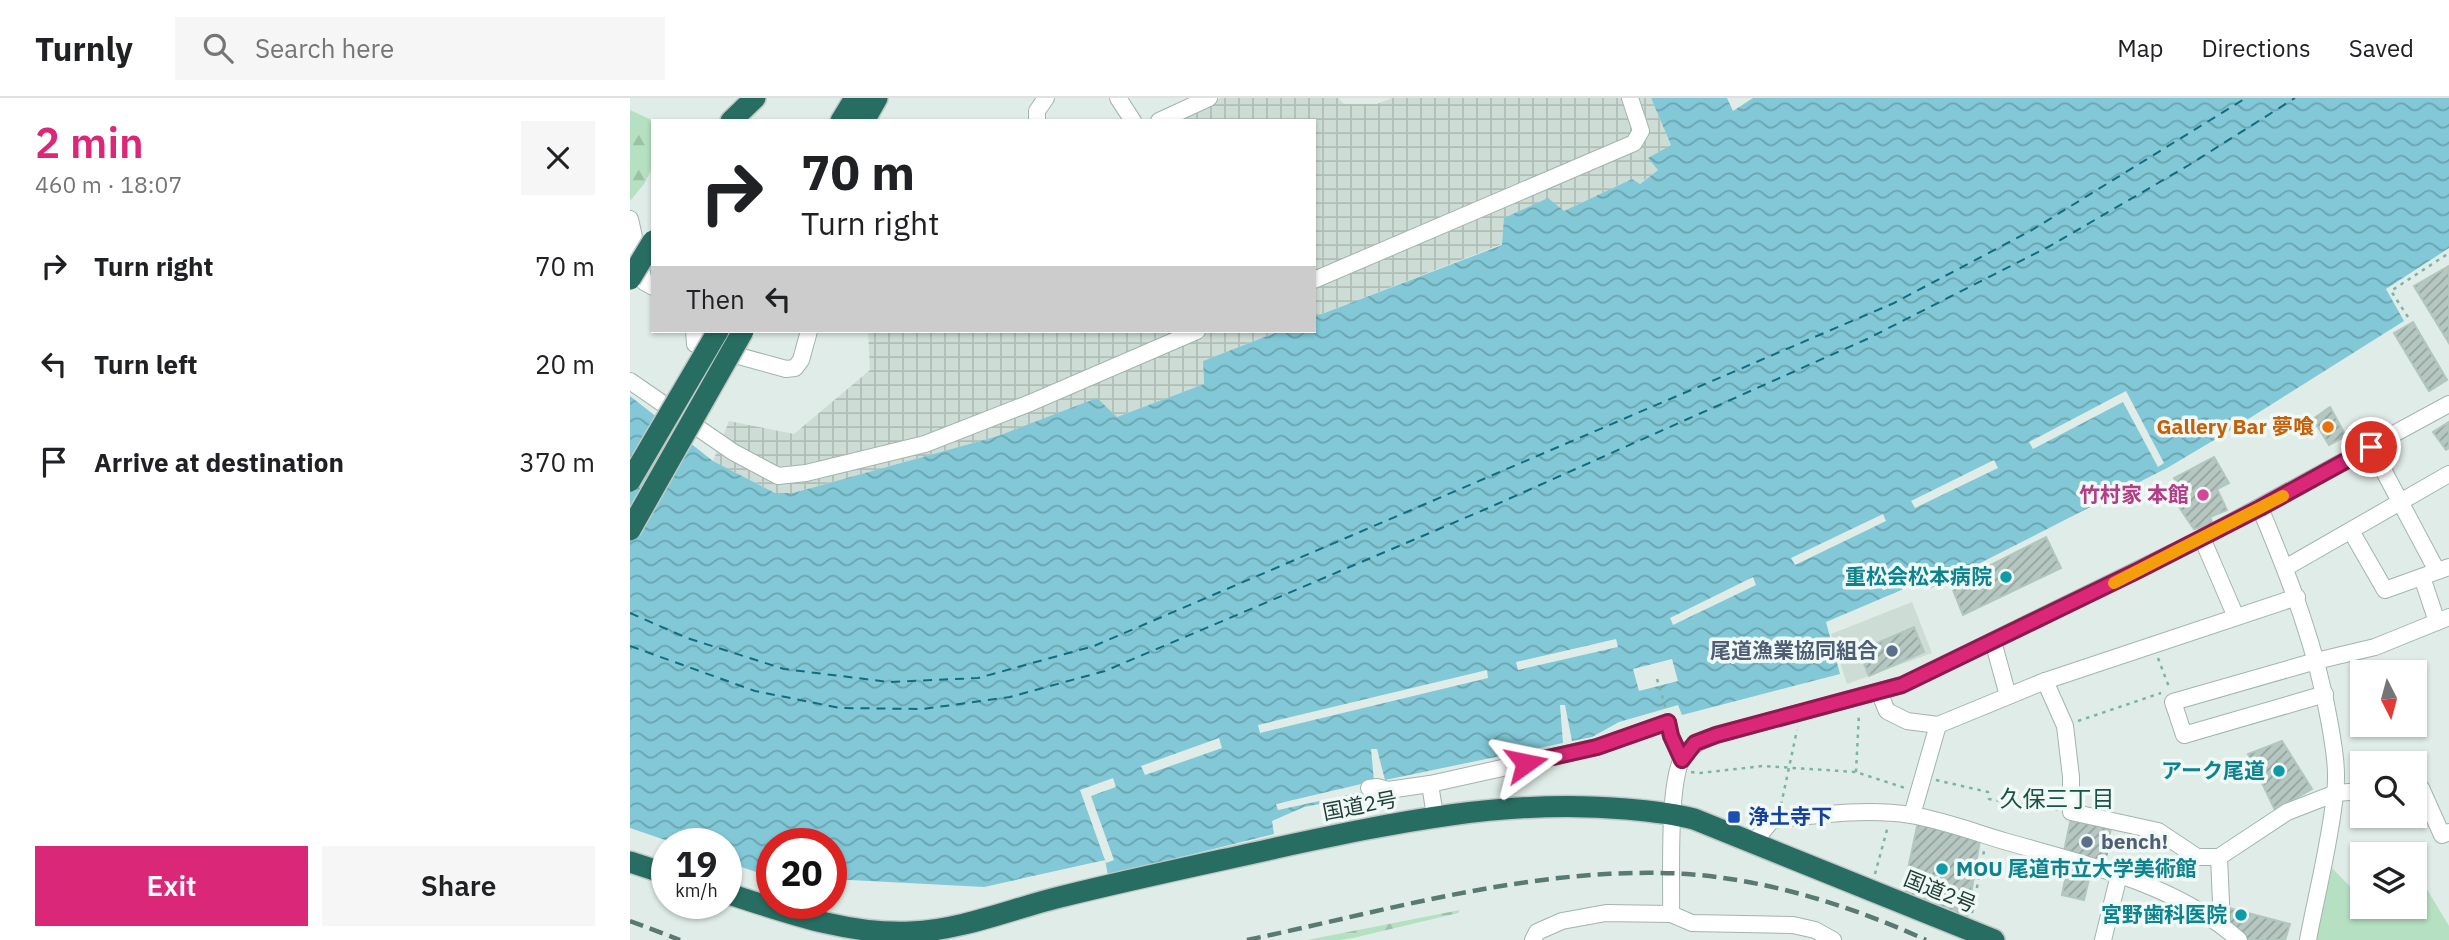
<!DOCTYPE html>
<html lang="en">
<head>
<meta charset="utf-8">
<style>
  :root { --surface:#fff; --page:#f6f6f6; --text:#202124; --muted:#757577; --line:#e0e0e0; --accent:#db2777 }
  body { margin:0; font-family:"IBM Plex Sans","Noto Sans JP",sans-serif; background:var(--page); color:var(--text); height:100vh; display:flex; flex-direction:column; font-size:26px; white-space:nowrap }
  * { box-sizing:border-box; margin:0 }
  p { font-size:23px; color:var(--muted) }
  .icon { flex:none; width:38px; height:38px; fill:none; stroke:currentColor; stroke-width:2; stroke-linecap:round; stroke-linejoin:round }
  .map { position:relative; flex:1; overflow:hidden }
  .drawer { display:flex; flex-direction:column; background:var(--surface); width:630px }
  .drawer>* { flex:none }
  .hud { position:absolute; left:21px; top:21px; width:665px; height:214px; border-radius:0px; box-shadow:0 2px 5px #0004; background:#fff; color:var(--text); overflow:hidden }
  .needle { width:46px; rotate:174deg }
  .tools { position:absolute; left:1720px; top:562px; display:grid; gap:14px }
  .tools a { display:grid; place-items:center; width:77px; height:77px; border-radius:0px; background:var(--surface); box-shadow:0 2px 5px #0004; font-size:35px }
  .speed { position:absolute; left:21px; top:730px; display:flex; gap:14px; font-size:35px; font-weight:700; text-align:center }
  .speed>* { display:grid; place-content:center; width:91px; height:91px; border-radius:50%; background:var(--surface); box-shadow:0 2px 5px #0004; line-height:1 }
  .speed small { font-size:18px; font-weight:400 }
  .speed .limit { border:10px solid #d22; background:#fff; color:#111 }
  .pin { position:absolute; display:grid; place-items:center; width:60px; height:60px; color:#fff; margin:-30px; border:4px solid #fff; border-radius:50%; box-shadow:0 2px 7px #0007 }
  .me { position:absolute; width:77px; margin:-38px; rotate:78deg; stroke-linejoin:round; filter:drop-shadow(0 0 5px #0008) }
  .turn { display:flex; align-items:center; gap:24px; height:147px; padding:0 35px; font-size:32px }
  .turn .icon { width:91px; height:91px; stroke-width:2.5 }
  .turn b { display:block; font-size:49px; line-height:60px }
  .then { display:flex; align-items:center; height:66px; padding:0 35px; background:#0003; gap:14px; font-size:26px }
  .round { display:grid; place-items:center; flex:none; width:74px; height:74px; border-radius:0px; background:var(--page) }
  .head { display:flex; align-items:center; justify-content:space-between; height:119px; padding:0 35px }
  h1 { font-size:42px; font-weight:600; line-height:52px; color:var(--accent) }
  .primary-button { display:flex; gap:14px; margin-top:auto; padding:14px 35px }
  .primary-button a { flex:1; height:80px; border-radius:0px; background:var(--accent); color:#fff; font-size:28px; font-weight:600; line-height:80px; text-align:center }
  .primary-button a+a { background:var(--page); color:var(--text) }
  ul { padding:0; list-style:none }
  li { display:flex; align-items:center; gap:21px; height:98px; padding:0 35px }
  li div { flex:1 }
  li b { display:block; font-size:26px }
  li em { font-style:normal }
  header { display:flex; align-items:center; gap:42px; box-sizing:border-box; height:98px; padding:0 35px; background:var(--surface); border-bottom:2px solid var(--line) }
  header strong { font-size:33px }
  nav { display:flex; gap:38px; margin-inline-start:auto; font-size:24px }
  .search { width:490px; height:63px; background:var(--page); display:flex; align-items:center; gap:18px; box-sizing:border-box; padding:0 24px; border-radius:0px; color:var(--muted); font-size:26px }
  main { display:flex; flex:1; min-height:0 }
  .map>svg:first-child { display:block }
  .built { fill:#cedcd6 }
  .industrial { fill:url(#industrial-grid) }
  .green { fill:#b6e0c2 }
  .forest { fill:url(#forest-firs) }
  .water { fill:url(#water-waves) }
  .pier { fill:#e0ece7 }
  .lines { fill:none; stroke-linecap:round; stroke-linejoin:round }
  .ferry { stroke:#136b80; stroke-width:2; stroke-dasharray:9 7; stroke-linecap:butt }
  .building { fill:url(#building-hatch); stroke:#b1c7be; stroke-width:2 }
  .minor-casing { stroke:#a2b4af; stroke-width:18 }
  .highway-casing { stroke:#c0c9c7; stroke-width:24 }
  .path { stroke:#7db3a3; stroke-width:2.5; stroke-dasharray:3.5 5; stroke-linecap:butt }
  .minor { stroke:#fff; stroke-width:16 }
  .highway { stroke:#286d61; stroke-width:21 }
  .rail { stroke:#597a72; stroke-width:4.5; stroke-dasharray:14 7; stroke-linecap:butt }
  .highway-bridge-casing { stroke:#c0c9c7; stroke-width:24; stroke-linecap:butt }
  .highway-bridge { stroke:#286d61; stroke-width:21 }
  .route-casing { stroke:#8e194d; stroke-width:18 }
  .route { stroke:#db2777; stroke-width:12 }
  .slow { stroke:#f59e0b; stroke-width:12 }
  .food-dot { fill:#e8710a; stroke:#f0f9f5; stroke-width:2.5 }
  .hotel-dot { fill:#d1479c; stroke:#f0f9f5; stroke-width:2.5 }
  .culture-dot { fill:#0f9aa8; stroke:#f0f9f5; stroke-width:2.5 }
  .service-dot { fill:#5c6f8a; stroke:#f0f9f5; stroke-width:2.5 }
  .transit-dot { fill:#1a4fb4; stroke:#f0f9f5; stroke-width:2.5 }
  .labels { text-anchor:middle; stroke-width:7; stroke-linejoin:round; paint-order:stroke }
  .food-label { font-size:21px; font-weight:bold; fill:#c56008; stroke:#f0f9f5; text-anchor:end }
  .hotel-label { font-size:21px; font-weight:bold; fill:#b23c85; stroke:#f0f9f5; text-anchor:end }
  .culture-label { font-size:21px; font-weight:bold; fill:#0d838f; stroke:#f0f9f5; text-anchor:end }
  .service-label { font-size:21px; font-weight:bold; fill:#4e5e75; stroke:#f0f9f5; text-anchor:end }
  .street-label { font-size:21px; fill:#1f3e37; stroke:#f0f9f5 }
  .transit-label { font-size:21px; font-weight:bold; fill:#164399; stroke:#f0f9f5; text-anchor:start }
  .neighbourhood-label { font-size:23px; fill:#195246; stroke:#f0f9f5 }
</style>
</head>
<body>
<header>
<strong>Turnly</strong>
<div class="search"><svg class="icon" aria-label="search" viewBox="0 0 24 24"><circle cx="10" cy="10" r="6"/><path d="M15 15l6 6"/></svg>Search here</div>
<nav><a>Map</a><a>Directions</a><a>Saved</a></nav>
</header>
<main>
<section class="drawer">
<div class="head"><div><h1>2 min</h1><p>460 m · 18:07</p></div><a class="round"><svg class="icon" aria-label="close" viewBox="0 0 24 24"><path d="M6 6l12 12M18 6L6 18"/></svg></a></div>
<ul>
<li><svg class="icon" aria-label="right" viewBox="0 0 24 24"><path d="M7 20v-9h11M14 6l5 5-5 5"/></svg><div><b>Turn right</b></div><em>70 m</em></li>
<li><svg class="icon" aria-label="left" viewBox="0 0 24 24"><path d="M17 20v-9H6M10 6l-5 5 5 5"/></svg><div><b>Turn left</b></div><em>20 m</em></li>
<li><svg class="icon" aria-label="arrive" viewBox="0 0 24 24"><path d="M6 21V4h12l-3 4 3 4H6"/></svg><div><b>Arrive at destination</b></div><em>370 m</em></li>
</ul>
<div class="primary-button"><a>Exit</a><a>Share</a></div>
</section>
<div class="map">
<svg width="1819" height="842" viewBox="0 0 1819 842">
  <defs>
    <pattern id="industrial-grid" width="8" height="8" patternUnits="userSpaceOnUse" patternTransform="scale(1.75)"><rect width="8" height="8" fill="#cedcd6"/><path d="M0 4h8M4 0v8" fill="none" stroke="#b0beb8"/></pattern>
    <pattern id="forest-firs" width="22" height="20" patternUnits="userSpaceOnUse" patternTransform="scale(1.75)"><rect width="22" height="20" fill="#b6e0c2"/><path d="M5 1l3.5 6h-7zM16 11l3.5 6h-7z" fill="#9cc1a7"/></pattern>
    <pattern id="water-waves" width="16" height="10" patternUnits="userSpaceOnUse" patternTransform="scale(1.75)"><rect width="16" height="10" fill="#82c8d7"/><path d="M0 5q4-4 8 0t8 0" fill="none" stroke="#6aa4af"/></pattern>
    <pattern id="building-hatch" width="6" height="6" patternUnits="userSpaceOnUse" patternTransform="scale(1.75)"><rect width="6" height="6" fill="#b5c7c0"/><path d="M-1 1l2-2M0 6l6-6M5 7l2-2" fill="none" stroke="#93a39d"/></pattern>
  </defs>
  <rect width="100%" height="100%" fill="#e0ece7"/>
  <polygon class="built" points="1282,504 1302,555 1217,586 1201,536"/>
  <g class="industrial">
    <polygon points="590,0 708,0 714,6 747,6 762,0 1021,0 1041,47 1019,60 1028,72 1009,86 1002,81 934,113 872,146 684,219 684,23 548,23"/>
    <polygon points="238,233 650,233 573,263 574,286 487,319 466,301 368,338 163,395 145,395 83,363 99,323 164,336 240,272"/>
  </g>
  <polygon class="green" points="1702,770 1732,801 1732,808 1785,808 1785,790 1795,788 1819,828 1819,842 1685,842"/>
  <g class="forest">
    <polygon points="0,12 24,23 23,69 14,86 0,103"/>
    <polygon points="830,812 828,815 723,840 710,842 677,842"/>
  </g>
  <polygon class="water" points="1021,0 1097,0 1103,13 1123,0 1819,0 1819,150 1756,191 1774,223 1596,335 1537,370 1301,490 1295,482 1196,524 1210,576 1052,617 1048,607 989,624 962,639 942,643 935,607 930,607 933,645 755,682 747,651 741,651 744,683 646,706 648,712 731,694 732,698 674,709 642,723 644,736 478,777 475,762 354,789 201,781 201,746 142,746 142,779 96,764 96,746 44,745 0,730 0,298 83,363 145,395 163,395 368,338 467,300 487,319 574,286 573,263 650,233 684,233 684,219 872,147 874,120 918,100 934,113 1002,81 1010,86 1028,72 1018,60 1041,47"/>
  <g class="pier">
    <polygon points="1496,293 1534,365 1528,369 1493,304 1403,351 1399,344"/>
    <polygon points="1364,362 1368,370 1285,410 1281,403"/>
    <polygon points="1253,416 1256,423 1165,467 1161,460"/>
    <polygon points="1123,479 1126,487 1043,527 1040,520"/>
    <polygon points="986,541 988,549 888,572 886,564"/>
    <polygon points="1042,561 1048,583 1009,593 1003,571"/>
    <polygon points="857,572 858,580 630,635 628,627"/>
    <polygon points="589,640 592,650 515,677 511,668"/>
    <polygon points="483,680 486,689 461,698 484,762 476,765 450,692"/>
  </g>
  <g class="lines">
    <g class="ferry">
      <polyline points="0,515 57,540 154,571 259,584 348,580 464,548 1264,205 1402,132 1616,0"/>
      <polyline points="0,548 125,593 210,610 293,611 380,599 475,573 856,411 1237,241 1420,148 1559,67 1665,0"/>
    </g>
  </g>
  <g class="building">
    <polygon points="1819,168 1819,245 1784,188"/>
    <polygon points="1783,224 1817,282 1799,293 1764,235"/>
    <polygon points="1700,309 1716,338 1699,347 1683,321"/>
    <polygon points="1819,324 1819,350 1816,352 1803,334"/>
    <polygon points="1584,359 1599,385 1587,391 1597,412 1580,419 1583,426 1564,431 1549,409 1560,403 1544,380"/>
    <polygon points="1416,439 1431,470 1333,517 1321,487"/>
    <polygon points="1284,529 1294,554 1239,578 1229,553"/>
    <polygon points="1652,643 1682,691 1645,712 1618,656"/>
    <polygon points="1441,720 1481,731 1471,769 1433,758"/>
    <polygon points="1288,724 1350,742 1336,826 1272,799"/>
    <polygon points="1437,772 1460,777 1454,802 1432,797"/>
    <polygon points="1595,809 1660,826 1655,842 1611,842 1595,827"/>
  </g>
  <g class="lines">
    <defs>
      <g id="minor">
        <polyline points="488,0 503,23"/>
        <polyline points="407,23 407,13 416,0"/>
        <polyline points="529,23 579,0"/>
        <polyline points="0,121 14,184 23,189"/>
        <polyline points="684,182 1004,45 1011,33 1000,0"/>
        <polyline points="64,233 65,246 156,271 165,270 171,262 179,233"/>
        <polyline points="0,283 103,354 148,378 176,375 295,346 400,305 567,233"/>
        <polyline points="1741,349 1807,473"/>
        <path d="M1630,410C1660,481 1687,551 1700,627C1704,650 1708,673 1705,696C1700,745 1687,794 1678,842"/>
        <polyline points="1721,433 1755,492 1819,469"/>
        <polyline points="1572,440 1606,519"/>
        <polyline points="1655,470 1819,376"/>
        <polyline points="1792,479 1807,524"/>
        <polyline points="1363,543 1378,598"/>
        <polyline points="1415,583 1435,628 1441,679 1441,714 1528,733 1567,759 1589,759 1657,714 1706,695 1732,693"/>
        <polyline points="1249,594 1257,613 1277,623 1308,627 1415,583 1667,499"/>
        <polyline points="1695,596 1554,637 1543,604 1686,563 1745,549 1819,519"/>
        <polyline points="800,686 805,718"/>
        <polyline points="739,690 747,689 758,692 800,686 967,649 1038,624 1041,638 1052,662"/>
        <polyline points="1785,690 1791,690 1812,737 1819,734"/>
        <polyline points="1282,717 1308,627"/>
        <path d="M1123,745L1142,722C1188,717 1235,710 1281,717C1312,722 1344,734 1374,743C1454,766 1545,785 1609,842"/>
        <polyline points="1589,759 1592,827"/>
        <path d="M1041,816C1042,783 1037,681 1054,657C1062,646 1074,642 1086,637L1272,587L1572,440L1819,306"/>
        <polyline points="903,842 907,834 932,823 976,815 1041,816 1062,825 1163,827 1185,832 1203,842"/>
        <polyline points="1473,842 1489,777"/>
      </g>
      <g id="highway">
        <polyline points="101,23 125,0"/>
        <polyline points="211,23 225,0"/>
        <polyline points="234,23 247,0"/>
        <polyline points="0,764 37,776"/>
        <path d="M96,795C155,814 218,837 281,834C332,832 381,811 430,799C502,781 574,766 646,750C762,725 878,700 996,711C1019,713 1041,715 1064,721L1364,842"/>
      </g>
    </defs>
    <use href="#minor" class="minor-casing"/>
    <use href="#highway" class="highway-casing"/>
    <g class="path">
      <polyline points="1778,219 1761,193 1819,155"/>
      <polyline points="1528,560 1539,589"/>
      <polyline points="1027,581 1036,611"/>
      <polyline points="1448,623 1531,595"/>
      <polyline points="1061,674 1070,675 1133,668 1226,674 1275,690"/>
      <polyline points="1226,674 1229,615"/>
      <polyline points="1306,682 1358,694 1359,701 1428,712"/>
      <polyline points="1151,707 1167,632"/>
      <polyline points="1476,758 1482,737"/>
      <polyline points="1245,776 1258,728"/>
      <polyline points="1342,815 1354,753"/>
    </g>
    <use href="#minor" class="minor"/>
    <use href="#highway" class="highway"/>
    <g class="rail">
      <polyline points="0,823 50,842"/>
      <path d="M617,842C761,812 908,767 1057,776C1139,782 1222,808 1296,842"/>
    </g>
    <defs>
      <g id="highway-bridge">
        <polyline points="0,181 23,143"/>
        <polyline points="0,383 88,233"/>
        <polyline points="0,432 113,233"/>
      </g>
    </defs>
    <use href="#highway-bridge" class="highway-bridge-casing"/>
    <use href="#highway-bridge" class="highway-bridge"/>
  </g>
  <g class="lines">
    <defs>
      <polyline id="route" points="896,665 967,649 1038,624 1041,638 1052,662 1065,645 1086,637 1272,587 1509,472 1630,410 1741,349"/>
    </defs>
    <use href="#route" class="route-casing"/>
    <use href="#route" class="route"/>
    <polyline class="slow" points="1484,485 1653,398"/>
  </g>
  <circle class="food-dot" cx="1698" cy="329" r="7"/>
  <circle class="hotel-dot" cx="1573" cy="397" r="7"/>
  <g class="culture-dot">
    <circle cx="1376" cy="479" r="7"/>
    <circle cx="1649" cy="673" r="7"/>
    <circle cx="1312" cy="771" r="7"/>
    <circle cx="1611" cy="817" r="7"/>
  </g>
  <g class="service-dot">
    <circle cx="1262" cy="553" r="7"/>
    <circle cx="1457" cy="744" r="7"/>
  </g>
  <rect class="transit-dot" x="1097" y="712" width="14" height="14" rx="3.5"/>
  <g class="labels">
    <g class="food-label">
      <text x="1684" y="336">Gallery Bar 夢喰</text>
    </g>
    <g class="hotel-label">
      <text x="1559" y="404">竹村家 本館</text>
    </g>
    <g class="culture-label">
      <text x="1362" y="486">重松会松本病院</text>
      <text x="1635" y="680">アーク尾道</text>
      <text x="1326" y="778" text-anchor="start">MOU 尾道市立大学美術館</text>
      <text x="1597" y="824">宮野歯科医院</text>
    </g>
    <g class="service-label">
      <text x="1248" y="560">尾道漁業協同組合</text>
      <text x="1471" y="751" text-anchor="start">bench!</text>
    </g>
    <g class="street-label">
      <text transform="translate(730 708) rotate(-11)" y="7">国道2号</text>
      <text transform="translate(1310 794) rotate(22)" y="7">国道2号</text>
    </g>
    <g class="transit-label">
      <text x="1118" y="726">浄土寺下</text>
    </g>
    <g class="neighbourhood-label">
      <text x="1427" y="709">久保三丁目</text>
    </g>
  </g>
</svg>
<div class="tools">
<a><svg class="needle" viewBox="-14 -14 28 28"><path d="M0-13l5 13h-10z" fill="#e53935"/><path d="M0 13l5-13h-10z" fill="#757577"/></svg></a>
<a><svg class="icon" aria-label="search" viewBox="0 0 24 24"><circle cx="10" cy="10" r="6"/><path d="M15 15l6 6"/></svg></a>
<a><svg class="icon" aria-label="layers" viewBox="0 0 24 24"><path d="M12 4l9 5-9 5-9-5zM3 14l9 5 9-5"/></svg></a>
</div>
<div class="speed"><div>19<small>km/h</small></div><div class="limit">20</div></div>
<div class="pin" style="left:1741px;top:349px;background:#d93025"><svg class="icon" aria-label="arrive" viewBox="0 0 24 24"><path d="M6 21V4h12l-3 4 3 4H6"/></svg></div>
<svg class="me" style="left:896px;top:665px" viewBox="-20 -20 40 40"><path d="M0-17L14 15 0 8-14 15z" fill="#db2777" stroke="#fff" stroke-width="4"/></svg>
<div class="hud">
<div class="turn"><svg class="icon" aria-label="right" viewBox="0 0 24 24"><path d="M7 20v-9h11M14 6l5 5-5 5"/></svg><div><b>70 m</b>Turn right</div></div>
<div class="then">Then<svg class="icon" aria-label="left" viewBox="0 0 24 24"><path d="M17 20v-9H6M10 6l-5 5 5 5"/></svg></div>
</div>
</div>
</main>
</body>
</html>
